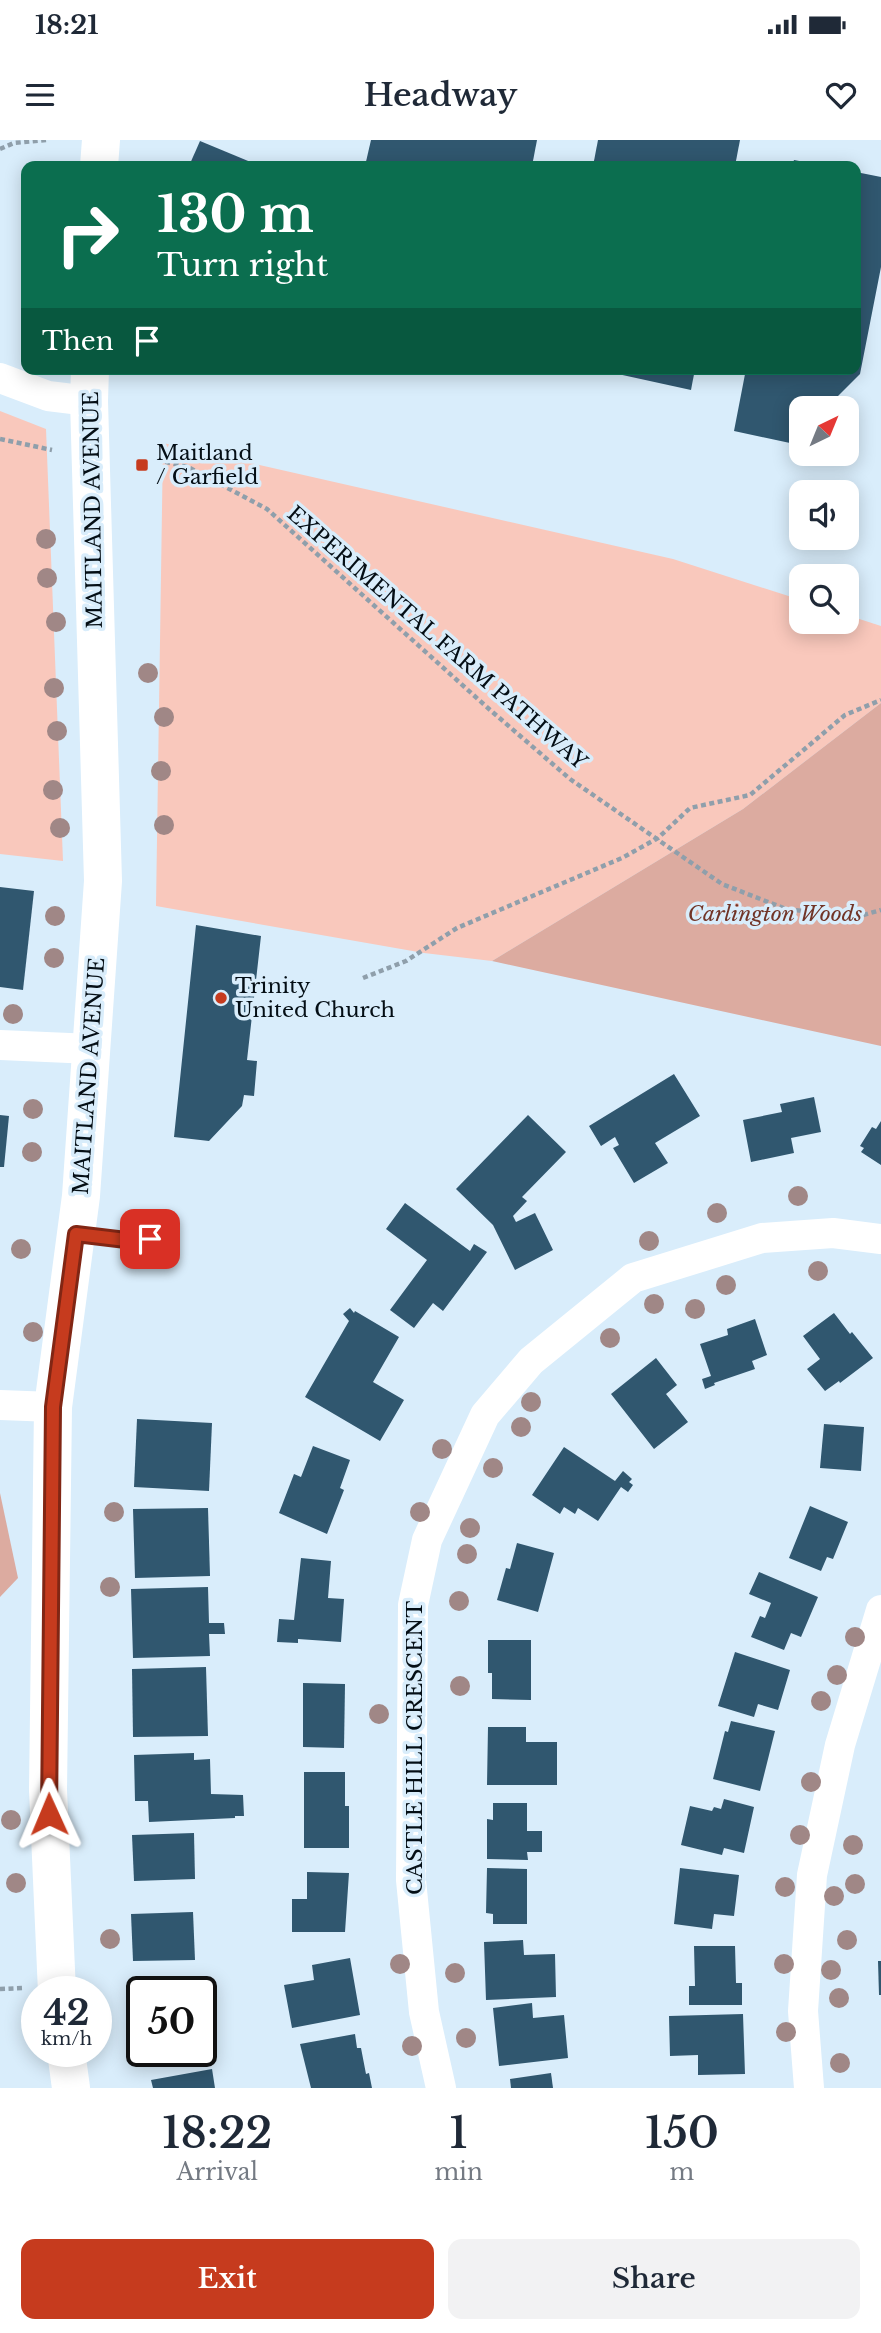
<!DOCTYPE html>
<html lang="en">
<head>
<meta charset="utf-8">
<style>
  :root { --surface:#fff; --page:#f2f2f3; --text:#1f2937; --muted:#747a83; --accent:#c63b1e }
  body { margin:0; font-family:"Libre Baskerville",serif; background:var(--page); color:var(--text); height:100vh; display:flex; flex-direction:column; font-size:26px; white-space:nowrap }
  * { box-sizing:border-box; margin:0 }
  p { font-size:23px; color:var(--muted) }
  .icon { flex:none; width:38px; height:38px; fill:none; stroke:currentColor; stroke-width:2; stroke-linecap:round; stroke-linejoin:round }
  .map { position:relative; height:1948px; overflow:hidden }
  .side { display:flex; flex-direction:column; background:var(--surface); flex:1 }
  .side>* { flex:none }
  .banner { position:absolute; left:21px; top:21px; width:840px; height:214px; border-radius:14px; box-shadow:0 4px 18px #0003; background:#0b6e4f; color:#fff; overflow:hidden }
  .needle { width:46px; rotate:43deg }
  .controls { position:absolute; left:789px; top:256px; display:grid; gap:14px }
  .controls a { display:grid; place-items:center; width:70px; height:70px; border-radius:14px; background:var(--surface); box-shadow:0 4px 18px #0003; font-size:35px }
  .speed { position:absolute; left:21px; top:1836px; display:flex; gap:14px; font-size:35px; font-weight:700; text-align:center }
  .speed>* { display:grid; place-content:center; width:91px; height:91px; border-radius:50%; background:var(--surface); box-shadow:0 4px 18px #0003; line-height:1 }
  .speed small { font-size:18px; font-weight:400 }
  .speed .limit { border:4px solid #111; border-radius:10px; background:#fff; color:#111 }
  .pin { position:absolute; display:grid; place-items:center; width:60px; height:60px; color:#fff; margin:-30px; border-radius:14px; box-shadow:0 4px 10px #0006 }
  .me { position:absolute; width:77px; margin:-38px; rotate:359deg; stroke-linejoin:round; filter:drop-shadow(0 0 5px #0008) }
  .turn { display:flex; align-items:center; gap:24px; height:147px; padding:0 21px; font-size:32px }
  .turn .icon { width:91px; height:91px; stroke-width:2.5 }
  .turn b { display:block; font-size:49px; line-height:60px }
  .then { display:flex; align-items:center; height:66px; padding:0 21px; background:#0003; gap:14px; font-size:26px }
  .eta { display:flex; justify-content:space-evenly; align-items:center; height:119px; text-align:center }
  .eta b { font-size:42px; font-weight:600; line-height:49px }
  .cta { display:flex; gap:14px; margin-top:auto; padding:14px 21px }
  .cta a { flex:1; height:80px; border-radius:14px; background:var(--accent); color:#fff; font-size:28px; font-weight:600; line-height:80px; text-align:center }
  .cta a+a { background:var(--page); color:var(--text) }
  .status { display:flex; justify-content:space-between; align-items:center; height:49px; padding:0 35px; background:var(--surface); direction:ltr }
  .status svg { height:19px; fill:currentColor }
  header { display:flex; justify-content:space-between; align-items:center; height:91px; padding:0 21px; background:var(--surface); font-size:32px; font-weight:600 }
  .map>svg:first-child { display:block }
  .green { fill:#f9c8bc }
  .forest { fill:#dcaba0 }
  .building { fill:#30576f }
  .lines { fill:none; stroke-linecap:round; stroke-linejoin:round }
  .path { stroke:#8f9fab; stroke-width:4.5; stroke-dasharray:5 3.5; stroke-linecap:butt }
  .service { stroke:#fff; stroke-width:14 }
  .minor { stroke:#fff; stroke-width:30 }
  .secondary { stroke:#fff; stroke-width:38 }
  .tree { fill:#a08786 }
  .route-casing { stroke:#812614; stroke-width:18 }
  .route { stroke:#c63b1e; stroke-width:12 }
  .poi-dot { fill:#c63b1e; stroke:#d9edfb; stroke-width:2.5 }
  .labels { text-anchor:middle; stroke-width:7; stroke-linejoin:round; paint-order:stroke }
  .poi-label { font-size:21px; fill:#040e15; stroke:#d9edfb; text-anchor:start }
  .street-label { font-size:21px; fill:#040e15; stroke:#d9edfb }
  .park-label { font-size:21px; font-style:italic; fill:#713427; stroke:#d9edfb }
</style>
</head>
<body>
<div class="status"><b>18:21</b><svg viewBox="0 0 49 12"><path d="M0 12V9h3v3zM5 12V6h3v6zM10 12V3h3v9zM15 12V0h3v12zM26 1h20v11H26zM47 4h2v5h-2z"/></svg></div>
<header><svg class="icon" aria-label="menu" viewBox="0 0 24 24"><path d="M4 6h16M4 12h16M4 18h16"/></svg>Headway<svg class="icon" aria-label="heart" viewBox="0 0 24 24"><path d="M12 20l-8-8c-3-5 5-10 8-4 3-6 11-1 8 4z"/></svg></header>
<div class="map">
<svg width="881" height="1948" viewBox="0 0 881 1948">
  <rect width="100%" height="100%" fill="#d9edfb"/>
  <g class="green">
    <polygon points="0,271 46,289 63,721 0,714"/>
    <polygon points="163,303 673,419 801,460 802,481 847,481 847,475 881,486 881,563 743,669 492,821 424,813 156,766"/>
  </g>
  <g class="forest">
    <polygon points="881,563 881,906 492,821 743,669"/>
    <polygon points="0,1353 18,1438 0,1457"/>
  </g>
  <g class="building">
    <polygon points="371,0 537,0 532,26 365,26"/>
    <polygon points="598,0 740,0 735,26 593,26"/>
    <polygon points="200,1 260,26 189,26"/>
    <polygon points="794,20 820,25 820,26 792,26"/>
    <polygon points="856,32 881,37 881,127 860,234 826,268 802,268 802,291 790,303 734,291 746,229 856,229"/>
    <polygon points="595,229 695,229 691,250"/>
    <polygon points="0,747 34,751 23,850 0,847"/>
    <polygon points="196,785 261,796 247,920 257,921 254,956 244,955 242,966 209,1001 174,997"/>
    <polygon points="674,934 700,976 655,1003 668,1023 634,1043 613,1008 619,1005 615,997 601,1006 589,986"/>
    <polygon points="814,957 821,992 791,998 794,1013 751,1022 743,980 782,972 780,964"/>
    <polygon points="0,975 9,976 4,1027 0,1027"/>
    <polygon points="528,975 566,1012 522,1057 527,1061 513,1076 516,1082 535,1073 553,1110 515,1130 493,1085 456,1049"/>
    <polygon points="881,981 881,1025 861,1012 864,1008 860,1006 872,987 876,989"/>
    <polygon points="405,1063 470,1111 474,1104 487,1112 443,1171 433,1163 414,1188 390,1170 427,1120 386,1089"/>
    <polygon points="350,1168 354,1173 355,1171 399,1197 373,1242 404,1260 380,1301 305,1257 349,1181 343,1174"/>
    <polygon points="834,1173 850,1194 852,1192 873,1218 840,1243 839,1241 825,1251 807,1229 820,1219 803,1196"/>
    <polygon points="755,1179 767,1215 752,1221 755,1229 714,1243 715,1245 705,1249 702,1239 711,1236 700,1204 728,1195 727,1189"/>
    <polygon points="656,1218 677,1245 666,1254 688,1282 654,1309 611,1254"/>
    <polygon points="137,1279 212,1283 209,1351 134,1347"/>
    <polygon points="824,1284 864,1287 861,1331 820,1328"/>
    <polygon points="313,1306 350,1320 340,1348 344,1350 327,1394 279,1373 294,1334 301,1337"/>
    <polygon points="564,1307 615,1341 623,1331 632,1339 629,1342 633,1345 628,1352 621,1347 598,1381 578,1368 575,1374 564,1367 560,1374 532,1355"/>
    <polygon points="810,1366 848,1382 833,1419 827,1417 821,1431 789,1418"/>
    <polygon points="208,1368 210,1436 135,1438 133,1369"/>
    <polygon points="517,1403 554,1413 538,1472 497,1460 506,1428 510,1429"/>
    <polygon points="301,1418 331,1421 328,1458 344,1459 341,1502 298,1499 298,1503 277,1502 279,1479 294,1480"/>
    <polygon points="759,1432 818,1457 801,1497 791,1493 784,1510 751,1497 760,1476 765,1478 771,1463 749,1454"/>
    <polygon points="208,1447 209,1483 224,1483 225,1494 209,1494 210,1516 133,1518 131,1449"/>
    <polygon points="488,1500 531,1500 531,1560 492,1559 492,1533 488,1533"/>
    <polygon points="735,1512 790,1530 778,1570 758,1564 754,1577 718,1566"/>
    <polygon points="206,1527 208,1596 133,1597 132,1529"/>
    <polygon points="303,1543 345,1544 344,1608 303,1607"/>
    <polygon points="731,1581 775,1591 760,1651 713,1639 725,1591 728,1592"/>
    <polygon points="488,1587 526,1587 526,1602 557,1602 557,1645 487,1645"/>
    <polygon points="194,1613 194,1620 210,1619 211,1654 243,1655 244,1676 235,1676 235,1678 149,1682 148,1661 135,1661 134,1615"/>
    <polygon points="304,1632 345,1632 345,1666 349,1666 349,1708 304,1708"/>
    <polygon points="724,1659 754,1667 744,1713 724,1708 722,1715 681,1705 690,1666 712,1671 714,1667 721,1669"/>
    <polygon points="493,1663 527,1663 527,1691 542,1691 542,1712 527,1712 528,1720 487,1719 487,1679 493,1680"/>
    <polygon points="194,1693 195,1739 134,1741 132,1695"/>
    <polygon points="487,1728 527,1729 527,1784 493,1784 493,1774 486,1773"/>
    <polygon points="680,1728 739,1735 734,1776 714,1774 712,1789 674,1784"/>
    <polygon points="307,1732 349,1733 345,1792 292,1792 292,1759 307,1759"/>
    <polygon points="193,1772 195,1820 133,1821 131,1774"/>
    <polygon points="523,1800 524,1815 555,1814 556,1857 486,1860 484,1802"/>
    <polygon points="694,1806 735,1806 736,1843 742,1843 742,1865 689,1865 689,1846 695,1846"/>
    <polygon points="350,1818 360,1875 292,1888 284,1845 314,1840 312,1825"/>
    <polygon points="878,1821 881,1821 881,1855 879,1855"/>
    <polygon points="182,1846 183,1852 158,1852 158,1850"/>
    <polygon points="142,1854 142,1895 141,1895 133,1855"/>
    <polygon points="532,1863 533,1878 564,1875 568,1918 499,1926 493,1868"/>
    <polygon points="207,1874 213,1901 201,1903 201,1875"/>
    <polygon points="743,1874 745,1934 698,1935 698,1915 670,1916 669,1876"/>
    <polygon points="355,1894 357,1908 361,1908 366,1934 369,1933 372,1948 311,1948 300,1904"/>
    <polygon points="144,1911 165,1911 165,1912 145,1916"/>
    <polygon points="212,1929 215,1948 153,1948 151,1940"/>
    <polygon points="551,1933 553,1948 511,1948 510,1939"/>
  </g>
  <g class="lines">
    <g class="path">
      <polyline points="0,9 14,3 46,0"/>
      <polyline points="0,299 52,310"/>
      <polyline points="157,320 188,327 267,369 489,569 570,639 722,744 786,769 856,777 881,770"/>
      <polyline points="363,838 406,821 457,788 622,718 658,698 690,668 750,655 845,575 881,560"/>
      <polyline points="0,1849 24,1848"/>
    </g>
    <polyline class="service" points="77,1094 126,1100 150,1099"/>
    <g class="minor">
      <polyline points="0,238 48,256 89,261"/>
      <polyline points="0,905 92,909"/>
      <polyline points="0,1265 53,1267"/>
      <polyline points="441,1948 424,1872 411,1740 413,1465 427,1400 485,1275 531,1221 633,1138 762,1098 833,1093 881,1099"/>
      <polyline points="809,1948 803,1871 812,1735 840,1605 881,1470"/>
    </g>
    <g class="secondary">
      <polyline points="99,26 101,0"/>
      <polyline points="57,1852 48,1650 53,1267 81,1056 103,741 89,261 90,229"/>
      <polyline points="66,1911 71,1948"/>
    </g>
  </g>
  <g class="tree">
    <circle cx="46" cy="399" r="10"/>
    <circle cx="47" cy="438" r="10"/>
    <circle cx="56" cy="482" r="10"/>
    <circle cx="148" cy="533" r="10"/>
    <circle cx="54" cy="548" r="10"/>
    <circle cx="164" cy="577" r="10"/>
    <circle cx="57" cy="591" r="10"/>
    <circle cx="161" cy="631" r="10"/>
    <circle cx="53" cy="650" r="10"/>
    <circle cx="164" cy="685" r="10"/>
    <circle cx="60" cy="688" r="10"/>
    <circle cx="55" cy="776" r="10"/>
    <circle cx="54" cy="818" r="10"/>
    <circle cx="13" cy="874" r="10"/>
    <circle cx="33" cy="969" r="10"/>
    <circle cx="32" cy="1012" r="10"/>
    <circle cx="798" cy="1056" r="10"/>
    <circle cx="717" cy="1073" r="10"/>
    <circle cx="649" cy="1101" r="10"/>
    <circle cx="21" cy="1109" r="10"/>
    <circle cx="818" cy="1131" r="10"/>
    <circle cx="726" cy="1145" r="10"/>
    <circle cx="654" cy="1164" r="10"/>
    <circle cx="695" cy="1169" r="10"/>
    <circle cx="33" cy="1192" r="10"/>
    <circle cx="610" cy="1198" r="10"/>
    <circle cx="531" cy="1262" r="10"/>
    <circle cx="521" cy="1287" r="10"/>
    <circle cx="442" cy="1309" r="10"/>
    <circle cx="493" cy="1328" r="10"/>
    <circle cx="114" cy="1372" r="10"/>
    <circle cx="420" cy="1372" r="10"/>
    <circle cx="470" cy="1388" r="10"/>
    <circle cx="467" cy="1414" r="10"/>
    <circle cx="110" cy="1447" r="10"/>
    <circle cx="459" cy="1461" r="10"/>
    <circle cx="855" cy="1497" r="10"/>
    <circle cx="837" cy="1535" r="10"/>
    <circle cx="460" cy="1546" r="10"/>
    <circle cx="821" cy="1561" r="10"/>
    <circle cx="379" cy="1574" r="10"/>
    <circle cx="811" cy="1642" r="10"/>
    <circle cx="11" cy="1680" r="10"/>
    <circle cx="800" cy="1695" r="10"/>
    <circle cx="853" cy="1705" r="10"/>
    <circle cx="16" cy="1743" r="10"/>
    <circle cx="855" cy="1744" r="10"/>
    <circle cx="785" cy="1747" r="10"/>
    <circle cx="834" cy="1756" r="10"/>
    <circle cx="110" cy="1799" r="10"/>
    <circle cx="847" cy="1800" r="10"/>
    <circle cx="400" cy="1824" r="10"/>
    <circle cx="784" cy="1824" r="10"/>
    <circle cx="831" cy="1830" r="10"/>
    <circle cx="455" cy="1833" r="10"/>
    <circle cx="839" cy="1858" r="10"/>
    <circle cx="786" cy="1892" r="10"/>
    <circle cx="466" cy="1898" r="10"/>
    <circle cx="412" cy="1906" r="10"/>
    <circle cx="840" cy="1923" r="10"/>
  </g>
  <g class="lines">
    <defs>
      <polyline id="route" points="49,1674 53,1267 76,1094 126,1100 150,1099"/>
    </defs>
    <use href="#route" class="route-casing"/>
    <use href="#route" class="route"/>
  </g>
  <g class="poi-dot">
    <rect x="135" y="318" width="14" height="14" rx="3.5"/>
    <circle cx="221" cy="858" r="7"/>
  </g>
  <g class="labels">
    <g class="poi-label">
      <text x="156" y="320">Maitland<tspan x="156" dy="24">/ Garfield</tspan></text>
      <text x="235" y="853">Trinity<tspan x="235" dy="24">United Church</tspan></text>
    </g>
    <g class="street-label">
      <text transform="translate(93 370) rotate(-91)" y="7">MAITLAND AVENUE</text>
      <text transform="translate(437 498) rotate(41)" y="7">EXPERIMENTAL FARM PATHWAY</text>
      <text transform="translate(89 936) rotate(-86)" y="7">MAITLAND AVENUE</text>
      <text transform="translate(415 1608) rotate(-90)" y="7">CASTLE HILL CRESCENT</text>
    </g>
    <g class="park-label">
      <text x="775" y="781">Carlington Woods</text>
    </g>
  </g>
</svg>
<div class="controls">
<a><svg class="needle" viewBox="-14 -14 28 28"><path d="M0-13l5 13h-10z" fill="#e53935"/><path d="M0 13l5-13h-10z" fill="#747a83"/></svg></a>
<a><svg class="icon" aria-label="sound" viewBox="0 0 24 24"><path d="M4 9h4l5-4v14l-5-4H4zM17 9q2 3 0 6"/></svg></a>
<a><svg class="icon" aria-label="search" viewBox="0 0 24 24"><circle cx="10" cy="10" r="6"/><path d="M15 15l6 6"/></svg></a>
</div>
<div class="speed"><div>42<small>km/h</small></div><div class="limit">50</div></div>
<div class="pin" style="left:150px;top:1099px;background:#d93025"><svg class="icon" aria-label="arrive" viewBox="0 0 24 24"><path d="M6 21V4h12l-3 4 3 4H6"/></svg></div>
<svg class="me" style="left:49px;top:1674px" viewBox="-20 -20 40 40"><path d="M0-17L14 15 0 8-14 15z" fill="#c63b1e" stroke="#fff" stroke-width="4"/></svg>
<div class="banner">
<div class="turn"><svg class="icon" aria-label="right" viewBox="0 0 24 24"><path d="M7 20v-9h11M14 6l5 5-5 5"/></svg><div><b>130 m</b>Turn right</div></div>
<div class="then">Then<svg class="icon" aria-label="arrive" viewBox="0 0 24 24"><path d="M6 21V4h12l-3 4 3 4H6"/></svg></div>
</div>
</div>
<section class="side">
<div class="eta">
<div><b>18:22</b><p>Arrival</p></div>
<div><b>1</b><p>min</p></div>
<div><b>150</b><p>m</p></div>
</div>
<div class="cta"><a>Exit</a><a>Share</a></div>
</section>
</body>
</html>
